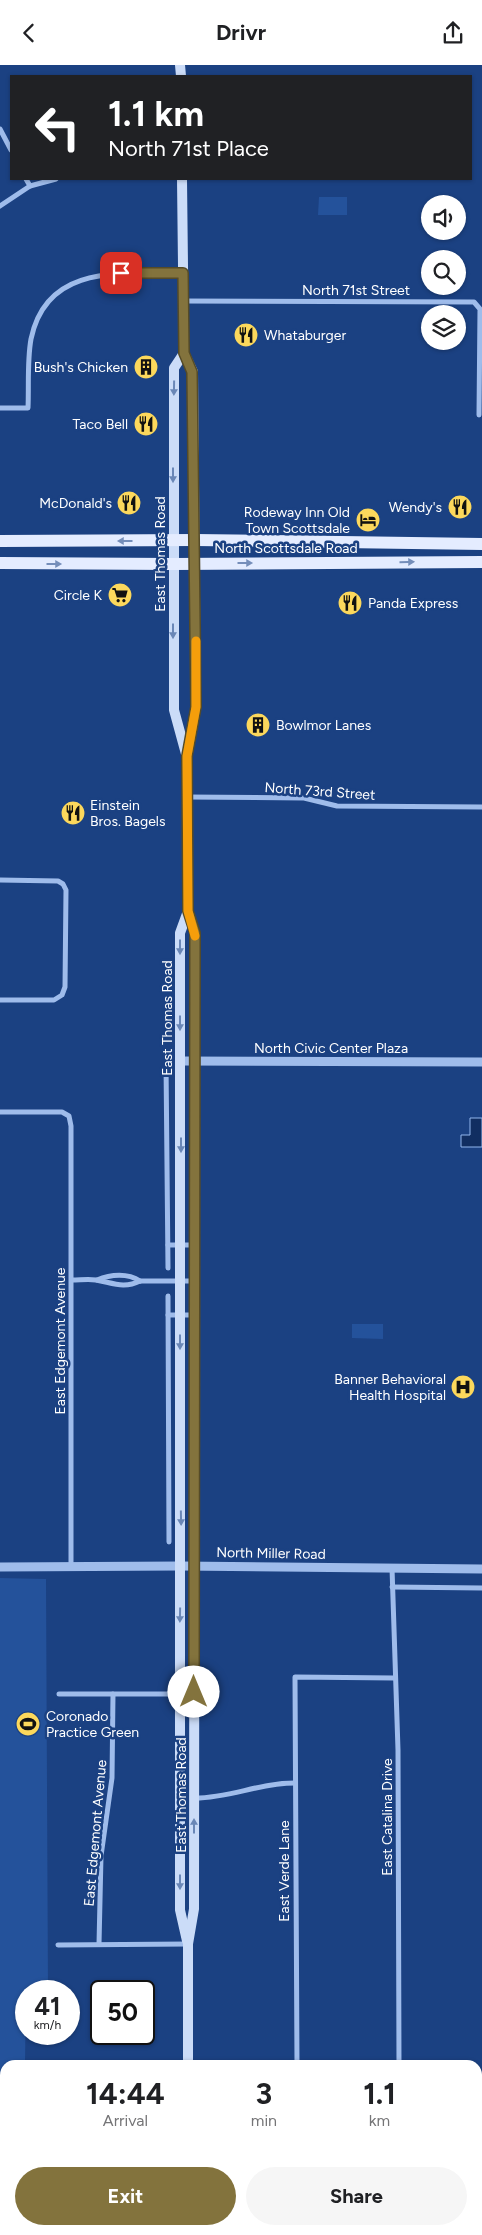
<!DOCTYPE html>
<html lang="en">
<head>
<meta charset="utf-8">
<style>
  :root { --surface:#fff; --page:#f6f6f6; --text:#202124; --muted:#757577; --accent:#83733d }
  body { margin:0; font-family:Figtree,sans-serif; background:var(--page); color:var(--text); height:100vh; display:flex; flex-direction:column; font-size:19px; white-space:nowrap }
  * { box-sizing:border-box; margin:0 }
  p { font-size:16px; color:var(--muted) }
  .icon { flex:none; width:28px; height:28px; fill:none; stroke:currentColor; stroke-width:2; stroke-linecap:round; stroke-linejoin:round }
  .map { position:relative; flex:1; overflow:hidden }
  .drawer { position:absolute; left:0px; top:1995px; width:482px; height:175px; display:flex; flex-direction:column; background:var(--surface); border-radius:15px 15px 0 0; box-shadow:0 1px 4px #0004 }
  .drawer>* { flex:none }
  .guide { position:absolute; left:10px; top:10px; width:462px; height:105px; border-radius:0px; box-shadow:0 1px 4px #0004; background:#202124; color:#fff; overflow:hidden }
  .fabs { position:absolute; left:421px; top:130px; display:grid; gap:10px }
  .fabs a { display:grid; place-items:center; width:45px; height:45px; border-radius:50%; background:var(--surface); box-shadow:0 1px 4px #0004; font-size:25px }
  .speed { position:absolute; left:15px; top:1915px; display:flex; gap:10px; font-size:25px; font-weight:700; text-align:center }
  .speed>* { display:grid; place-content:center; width:65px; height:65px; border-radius:50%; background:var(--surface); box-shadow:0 1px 4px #0004; line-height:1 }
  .speed small { font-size:12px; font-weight:400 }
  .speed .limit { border:2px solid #111; border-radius:8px; background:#fff; color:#111 }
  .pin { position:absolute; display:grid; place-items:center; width:42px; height:42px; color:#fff; margin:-21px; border-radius:10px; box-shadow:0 2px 8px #0006 }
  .me { position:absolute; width:55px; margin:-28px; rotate:0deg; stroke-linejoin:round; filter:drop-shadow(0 0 4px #0008) }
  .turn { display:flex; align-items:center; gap:18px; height:105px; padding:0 15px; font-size:22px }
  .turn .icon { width:65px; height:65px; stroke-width:2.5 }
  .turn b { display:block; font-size:35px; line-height:42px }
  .eta { display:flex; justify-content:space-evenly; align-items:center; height:85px; text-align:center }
  .eta b { font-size:30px; font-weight:700; line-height:35px }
  .button { display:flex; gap:10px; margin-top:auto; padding:10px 15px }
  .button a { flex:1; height:58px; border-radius:30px; background:var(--accent); color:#fff; font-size:20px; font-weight:700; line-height:58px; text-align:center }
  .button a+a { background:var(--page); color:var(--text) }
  header { display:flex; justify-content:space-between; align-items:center; height:65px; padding:0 15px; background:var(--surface); font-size:22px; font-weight:700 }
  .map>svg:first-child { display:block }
  .green { fill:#24529b }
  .water { fill:#112e61; stroke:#92b6ed }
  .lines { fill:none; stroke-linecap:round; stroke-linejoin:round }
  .stream { stroke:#92b6ed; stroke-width:2.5 }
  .minor { stroke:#9fbceb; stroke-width:5 }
  .tertiary { stroke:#9fbceb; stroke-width:9 }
  .secondary { stroke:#cbdcf8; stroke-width:10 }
  .primary { stroke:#e4ecff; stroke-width:12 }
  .oneway { fill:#6a87b7 }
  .oneway2 { fill:#758eba }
  .route-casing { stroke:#554b28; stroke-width:12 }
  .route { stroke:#83733d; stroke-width:9 }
  .slow { stroke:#f59e0b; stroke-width:9 }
  .labels { text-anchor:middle; stroke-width:5; stroke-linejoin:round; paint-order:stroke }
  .street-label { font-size:14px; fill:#fff; stroke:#1b4182 }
  .poi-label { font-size:14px; fill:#fff; stroke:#1b4182; text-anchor:end }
</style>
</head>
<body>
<header><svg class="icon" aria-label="back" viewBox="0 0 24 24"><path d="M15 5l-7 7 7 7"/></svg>Drivr<svg class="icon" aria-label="share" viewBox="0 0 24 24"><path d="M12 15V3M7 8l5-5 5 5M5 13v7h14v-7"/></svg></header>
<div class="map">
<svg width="482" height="2170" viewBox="0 0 482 2170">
  <rect width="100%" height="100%" fill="#1b4182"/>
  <g class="green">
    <polygon points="319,132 347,132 347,150 318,150"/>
    <polygon points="352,1259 383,1259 383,1274 352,1273"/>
    <polygon points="0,1513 46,1514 48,1926 26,1926 25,2000 5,2000 5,2165 176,2165 176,2170 0,2170"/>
    <polygon points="478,2022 482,2022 482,2170 205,2170 205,2165 478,2165"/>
  </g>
  <polygon class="water" points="470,1053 482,1053 482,1082 461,1082 461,1070 470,1070"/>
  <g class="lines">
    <g class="stream">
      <polyline points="0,2125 5,2126"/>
      <polyline points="299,2165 306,2170"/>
      <polyline points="475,2170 482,2166"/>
    </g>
    <g class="minor">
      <polyline points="0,64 11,85"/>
      <polyline points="26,114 30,121"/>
      <polyline points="0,141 30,121 56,114"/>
      <polyline points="183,236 474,237 480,244 479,350"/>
      <path d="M0,343H28C29,321 27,296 31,274C47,197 124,209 183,209"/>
      <polyline points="187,732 304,733 337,741 482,742"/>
      <polyline points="0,815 58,816 63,819 66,825 65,922 62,930 54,935 0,935"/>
      <polyline points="166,998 168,1203"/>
      <polyline points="0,1047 62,1047 69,1051 71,1061 71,1501"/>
      <polyline points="168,1180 194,1180"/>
      <path d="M72,1215C80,1215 89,1214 96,1215C113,1218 124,1224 140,1216H194"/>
      <path d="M97,1215C111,1209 128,1208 140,1216"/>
      <polyline points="168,1231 169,1477"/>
      <polyline points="168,1250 194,1250"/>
      <polyline points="392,1503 398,1685 399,2000"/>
      <polyline points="392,1522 482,1523"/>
      <polyline points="59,1629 180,1629"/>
      <path d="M195,1733C231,1733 258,1718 295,1718"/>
      <polyline points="99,1879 101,1791 112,1713 113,1629"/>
      <polyline points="58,1880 188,1879"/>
      <polyline points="297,2000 295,1612 394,1613"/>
      <polyline points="478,2011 482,2011"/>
    </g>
    <g class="tertiary">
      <polyline points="180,996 482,997"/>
      <polyline points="0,1502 181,1501 482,1504"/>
    </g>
    <g class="secondary">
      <polyline points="180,0 181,11"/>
      <polyline points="182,114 184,288 193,307 196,642 187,691 188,846 195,868 194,1844 188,1879 188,2000"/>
      <polyline points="184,288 174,303 174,645 186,689"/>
      <path d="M187,1876L180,1845C180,1519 182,1193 180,868L188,846"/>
      <polyline points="182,2165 182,2170"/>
      <polyline points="196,2165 196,2170"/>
    </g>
    <g class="primary">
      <polyline points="0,476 195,475 482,479"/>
      <polyline points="0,498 173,499 482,497"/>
    </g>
  </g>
  <defs><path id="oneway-solid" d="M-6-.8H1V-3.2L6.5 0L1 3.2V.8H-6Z" transform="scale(1.25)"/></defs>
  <g class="oneway">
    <use href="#oneway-solid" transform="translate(174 323) rotate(91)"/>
    <use href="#oneway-solid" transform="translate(173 410) rotate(90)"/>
    <use href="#oneway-solid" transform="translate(173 566) rotate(90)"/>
    <use href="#oneway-solid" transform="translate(180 882) rotate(90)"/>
    <use href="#oneway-solid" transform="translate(180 958) rotate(90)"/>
    <use href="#oneway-solid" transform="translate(181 1080) rotate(90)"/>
    <use href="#oneway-solid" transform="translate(180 1277) rotate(90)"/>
    <use href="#oneway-solid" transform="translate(181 1453) rotate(89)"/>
    <use href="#oneway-solid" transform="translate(180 1550) rotate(91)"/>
    <use href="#oneway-solid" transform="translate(194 1761) rotate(-90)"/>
    <use href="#oneway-solid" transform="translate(180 1817) rotate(90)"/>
  </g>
  <g class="oneway2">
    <use href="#oneway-solid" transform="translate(125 476) rotate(180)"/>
    <use href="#oneway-solid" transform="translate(407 497) rotate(-1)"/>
    <use href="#oneway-solid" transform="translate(245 498)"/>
    <use href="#oneway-solid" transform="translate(54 499)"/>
  </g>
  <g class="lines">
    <defs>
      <polyline id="route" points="121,208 183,208 184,288 192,307 196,642 187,691 188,846 195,868 194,1627"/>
    </defs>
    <use href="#route" class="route-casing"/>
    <use href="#route" class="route"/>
    <polyline class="slow" points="195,871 188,846 187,691 196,642 196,576"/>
  </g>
  <defs>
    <symbol id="restaurant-disc" viewBox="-11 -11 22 22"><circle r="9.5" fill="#fcd85c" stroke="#1b4182"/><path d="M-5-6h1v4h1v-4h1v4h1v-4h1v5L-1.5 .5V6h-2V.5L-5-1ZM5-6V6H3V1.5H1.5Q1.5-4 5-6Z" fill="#111"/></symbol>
    <symbol id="building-disc" viewBox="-11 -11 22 22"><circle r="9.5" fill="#fcd85c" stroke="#1b4182"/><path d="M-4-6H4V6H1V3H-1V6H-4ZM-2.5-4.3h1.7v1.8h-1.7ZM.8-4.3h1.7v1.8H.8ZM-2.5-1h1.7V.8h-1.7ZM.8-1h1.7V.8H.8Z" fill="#111"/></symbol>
    <symbol id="hotel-disc" viewBox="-11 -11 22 22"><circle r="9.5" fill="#fcd85c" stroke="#1b4182"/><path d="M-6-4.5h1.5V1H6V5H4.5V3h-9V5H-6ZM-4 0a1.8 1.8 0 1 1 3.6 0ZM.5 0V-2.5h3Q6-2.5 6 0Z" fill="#111"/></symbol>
    <symbol id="supermarket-disc" viewBox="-11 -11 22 22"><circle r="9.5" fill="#fcd85c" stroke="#1b4182"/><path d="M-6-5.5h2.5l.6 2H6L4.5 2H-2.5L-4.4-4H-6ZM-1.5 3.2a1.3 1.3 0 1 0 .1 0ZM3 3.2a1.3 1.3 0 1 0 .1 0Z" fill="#111"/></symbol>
    <symbol id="hospital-disc" viewBox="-11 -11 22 22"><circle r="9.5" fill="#fcd85c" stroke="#1b4182"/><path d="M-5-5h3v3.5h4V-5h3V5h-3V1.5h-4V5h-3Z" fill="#111"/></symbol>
    <symbol id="stadium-disc" viewBox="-11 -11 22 22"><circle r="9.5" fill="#fcd85c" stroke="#1b4182"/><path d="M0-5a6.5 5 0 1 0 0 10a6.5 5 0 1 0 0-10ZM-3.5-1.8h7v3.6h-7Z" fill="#111"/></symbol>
  </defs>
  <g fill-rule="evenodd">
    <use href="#restaurant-disc" x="232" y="256" width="28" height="28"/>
    <use href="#building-disc" x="132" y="288" width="28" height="28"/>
    <use href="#restaurant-disc" x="132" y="345" width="28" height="28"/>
    <use href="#restaurant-disc" x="115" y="424" width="28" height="28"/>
    <use href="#restaurant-disc" x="446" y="428" width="28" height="28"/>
    <use href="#hotel-disc" x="354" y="441" width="28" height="28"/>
    <use href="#supermarket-disc" x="106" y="516" width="28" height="28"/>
    <use href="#restaurant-disc" x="336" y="524" width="28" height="28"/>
    <use href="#building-disc" x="244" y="646" width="28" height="28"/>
    <use href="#restaurant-disc" x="59" y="734" width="28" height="28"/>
    <use href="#hospital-disc" x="449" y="1308" width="28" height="28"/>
    <use href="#stadium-disc" x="14" y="1645" width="28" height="28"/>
  </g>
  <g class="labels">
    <g class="street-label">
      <text x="356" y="230">North 71st Street</text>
      <text x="286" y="488">North Scottsdale Road</text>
      <text transform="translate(160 489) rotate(-90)" y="5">East Thomas Road</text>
      <text transform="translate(320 726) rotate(4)" y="5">North 73rd Street</text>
      <text transform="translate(167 953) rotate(-90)" y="5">East Thomas Road</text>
      <text x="331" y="988">North Civic Center Plaza</text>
      <text transform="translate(60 1276) rotate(-90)" y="5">East Edgemont Avenue</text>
      <text transform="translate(271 1488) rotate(1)" y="5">North Miller Road</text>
      <text transform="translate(181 1730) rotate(-90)" y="5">East Thomas Road</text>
      <text transform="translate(387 1752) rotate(-90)" y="5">East Catalina Drive</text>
      <text transform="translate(95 1768) rotate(-85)" y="5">East Edgemont Avenue</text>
      <text transform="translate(284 1806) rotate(-90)" y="5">East Verde Lane</text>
    </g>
    <g class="poi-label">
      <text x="264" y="275" text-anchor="start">Whataburger</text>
      <text x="128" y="307">Bush's Chicken</text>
      <text x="128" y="364">Taco Bell</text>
      <text x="112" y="443">McDonald's</text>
      <text x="442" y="447">Wendy's</text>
      <text x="350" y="452">Rodeway Inn Old<tspan x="350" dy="16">Town Scottsdale</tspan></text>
      <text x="102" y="535">Circle K</text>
      <text x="368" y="543" text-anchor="start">Panda Express</text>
      <text x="276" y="665" text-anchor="start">Bowlmor Lanes</text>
      <text x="90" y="745" text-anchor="start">Einstein<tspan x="90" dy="16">Bros. Bagels</tspan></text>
      <text x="446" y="1319">Banner Behavioral<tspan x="446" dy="16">Health Hospital</tspan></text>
      <text x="46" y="1656" text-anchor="start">Coronado<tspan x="46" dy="16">Practice Green</tspan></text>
    </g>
  </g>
</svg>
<div class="fabs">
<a><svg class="icon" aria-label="sound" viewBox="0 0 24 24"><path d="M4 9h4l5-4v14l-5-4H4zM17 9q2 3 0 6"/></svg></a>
<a><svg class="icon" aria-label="search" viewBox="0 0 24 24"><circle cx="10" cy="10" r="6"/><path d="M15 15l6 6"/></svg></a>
<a><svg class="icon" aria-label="layers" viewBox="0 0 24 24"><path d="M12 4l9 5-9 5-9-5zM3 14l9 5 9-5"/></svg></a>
</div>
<div class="speed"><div>41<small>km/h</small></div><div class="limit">50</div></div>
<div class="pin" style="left:121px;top:208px;background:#d93025"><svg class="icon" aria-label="arrive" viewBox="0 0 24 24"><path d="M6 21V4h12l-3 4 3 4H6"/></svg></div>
<svg class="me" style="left:194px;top:1627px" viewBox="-20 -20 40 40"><circle r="19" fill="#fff"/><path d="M0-13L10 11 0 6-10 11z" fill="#83733d"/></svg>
<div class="guide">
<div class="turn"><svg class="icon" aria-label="left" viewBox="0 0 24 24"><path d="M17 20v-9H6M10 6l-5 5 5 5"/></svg><div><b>1.1 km</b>North 71st Place</div></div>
</div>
<section class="drawer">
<div class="eta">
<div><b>14:44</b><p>Arrival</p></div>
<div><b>3</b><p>min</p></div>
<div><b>1.1</b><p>km</p></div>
</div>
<div class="button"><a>Exit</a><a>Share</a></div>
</section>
</div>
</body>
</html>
